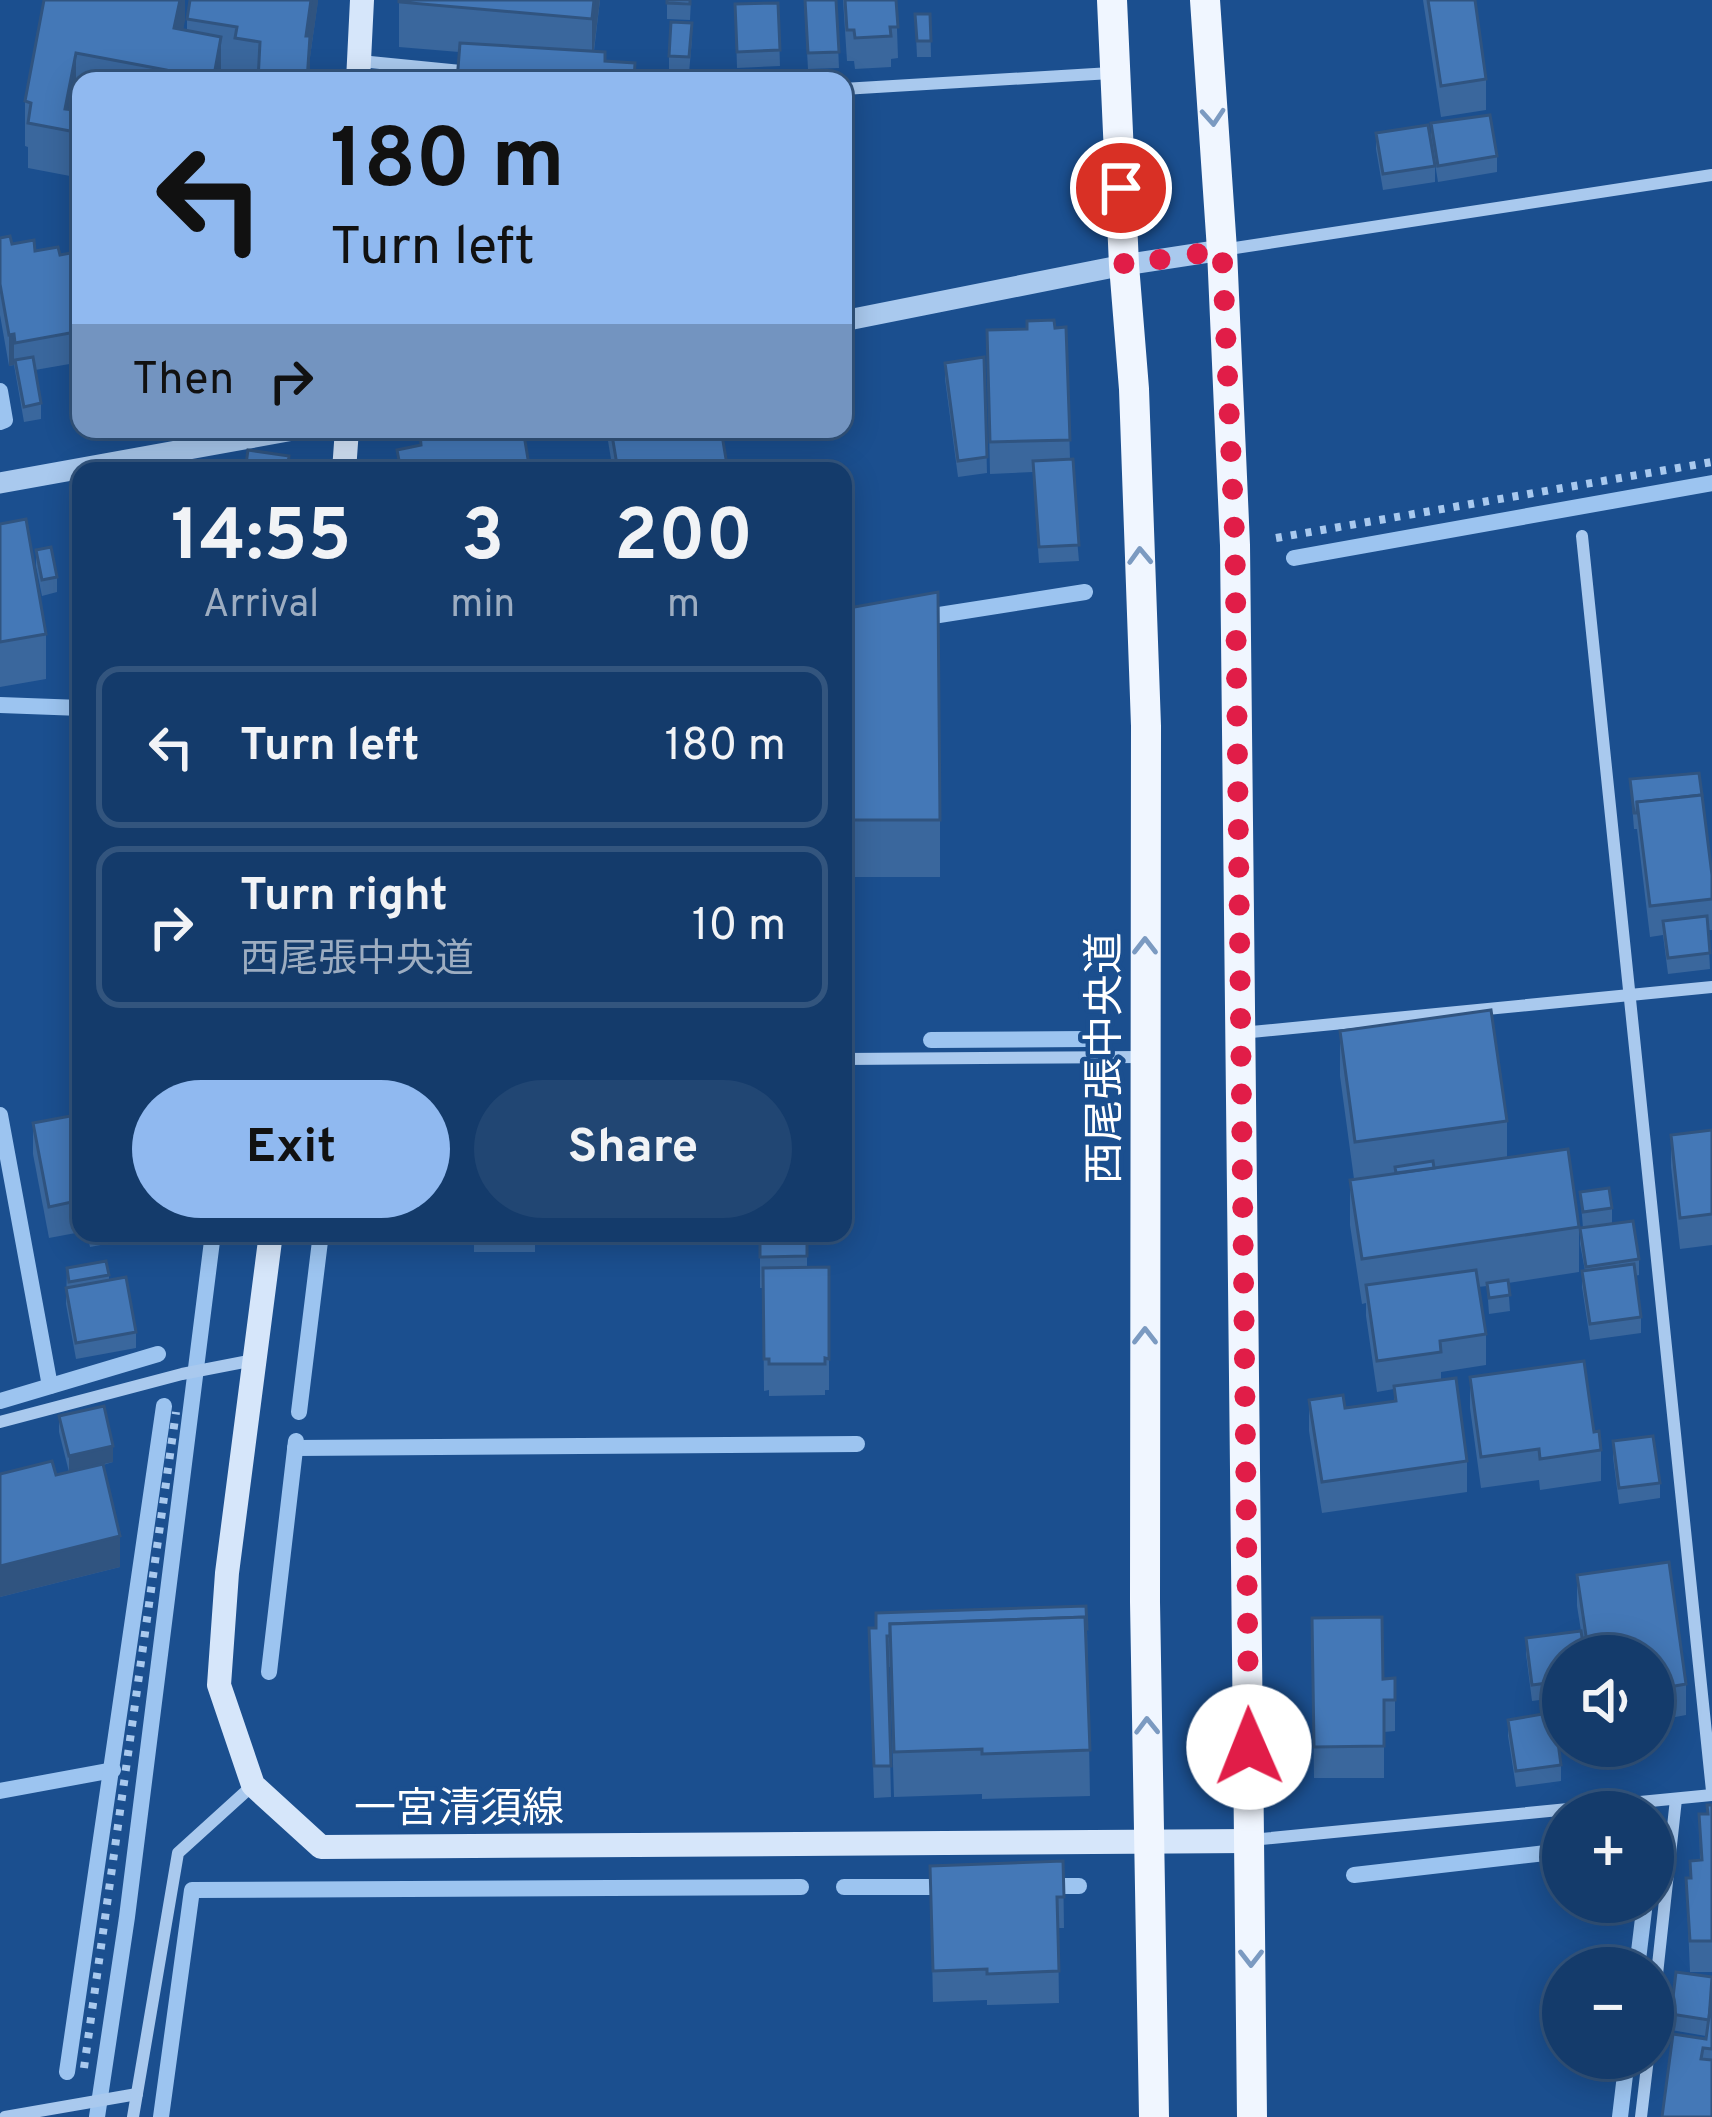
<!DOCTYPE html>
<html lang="en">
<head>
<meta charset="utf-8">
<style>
  :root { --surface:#143b6b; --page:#214673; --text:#f1f3f6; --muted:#9dadc1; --line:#33557e; --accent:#90b9f0 }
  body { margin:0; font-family:Overpass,"Noto Sans JP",sans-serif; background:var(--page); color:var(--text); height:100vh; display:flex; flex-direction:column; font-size:45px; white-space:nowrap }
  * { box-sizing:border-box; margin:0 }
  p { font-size:39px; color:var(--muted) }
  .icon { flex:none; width:66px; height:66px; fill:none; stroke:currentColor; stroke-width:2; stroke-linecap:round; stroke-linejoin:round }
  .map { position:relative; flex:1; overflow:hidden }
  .details { position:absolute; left:72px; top:462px; width:780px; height:780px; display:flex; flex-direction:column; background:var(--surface); border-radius:24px; box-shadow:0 6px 30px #0003,0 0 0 3px var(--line) }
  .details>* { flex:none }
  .top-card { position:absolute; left:72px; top:72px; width:780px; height:366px; border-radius:24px; box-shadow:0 6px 30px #0003,0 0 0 3px var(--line); background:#90b9f0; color:#111; overflow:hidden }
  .tools { position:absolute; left:1542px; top:1635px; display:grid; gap:24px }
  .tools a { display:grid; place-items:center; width:132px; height:132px; border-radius:50%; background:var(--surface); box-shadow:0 6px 30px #0003,0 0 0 3px var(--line); font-size:60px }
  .pin { position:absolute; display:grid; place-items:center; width:102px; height:102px; color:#fff; margin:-51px; border:6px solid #fff; border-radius:50%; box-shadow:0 3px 12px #0007 }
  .me { position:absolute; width:132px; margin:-66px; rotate:359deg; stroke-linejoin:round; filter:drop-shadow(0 0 9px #0008) }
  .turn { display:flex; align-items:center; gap:42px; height:252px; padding:0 60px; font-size:54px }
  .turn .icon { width:156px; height:156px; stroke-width:2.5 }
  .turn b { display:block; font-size:84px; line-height:102px }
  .then { display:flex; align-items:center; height:114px; padding:0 60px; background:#0003; gap:24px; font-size:45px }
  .eta { display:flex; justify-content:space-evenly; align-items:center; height:204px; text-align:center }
  .eta b { font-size:72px; font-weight:700; line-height:84px }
  .action { display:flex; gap:24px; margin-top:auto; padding:24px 60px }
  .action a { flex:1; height:138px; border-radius:72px; background:var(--accent); color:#111; font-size:48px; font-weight:700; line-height:138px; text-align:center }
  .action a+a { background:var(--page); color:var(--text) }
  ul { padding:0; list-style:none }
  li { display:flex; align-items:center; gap:36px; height:162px; margin:0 24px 18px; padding:0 36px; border:6px solid var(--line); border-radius:24px }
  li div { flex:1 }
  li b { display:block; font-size:45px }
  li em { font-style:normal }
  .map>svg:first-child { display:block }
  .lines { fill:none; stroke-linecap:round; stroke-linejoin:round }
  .stream { stroke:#9cc4f0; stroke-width:16 }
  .path { stroke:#a9c9ee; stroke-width:8; stroke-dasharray:6 9; stroke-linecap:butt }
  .minor { stroke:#a9c9ee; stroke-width:12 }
  .tertiary { stroke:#a9c9ee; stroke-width:21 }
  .secondary { stroke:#d6e6fa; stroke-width:24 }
  .primary { stroke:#f0f6ff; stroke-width:30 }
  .wall { fill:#3a679d }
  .shaded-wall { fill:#305480 }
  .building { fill:#4478b7; stroke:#305480; stroke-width:3 }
  .oneway { stroke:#7b9ac1 }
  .route { stroke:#e11d48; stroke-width:21; stroke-dasharray:0 37.8 }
  .labels { text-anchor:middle; stroke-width:9; stroke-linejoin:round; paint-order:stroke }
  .street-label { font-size:42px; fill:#fff; stroke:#1b4f8f }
</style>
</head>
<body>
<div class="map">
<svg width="1712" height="2117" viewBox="0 0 1712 2117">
  <rect width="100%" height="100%" fill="#1b4f8f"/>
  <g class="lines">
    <g class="stream">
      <polyline points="0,391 5,420 0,422"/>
      <polyline points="1294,558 1712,483"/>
      <polyline points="920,618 1085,592"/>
      <polyline points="0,705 81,708"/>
      <polyline points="931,1040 1087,1039"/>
      <polyline points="0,1115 50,1386"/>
      <polyline points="0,1401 158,1354"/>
      <polyline points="299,1412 321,1233"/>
      <polyline points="295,1448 857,1444"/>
      <polyline points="269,1672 296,1441"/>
      <polyline points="0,1791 113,1770"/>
      <polyline points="1354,1875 1563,1851"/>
      <polyline points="1044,1886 1079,1886"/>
      <polyline points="844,1887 952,1887"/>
      <polyline points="1637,1968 1645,1902"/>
      <polyline points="67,2072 164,1406"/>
      <polyline points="97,2117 127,1917 213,1233"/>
      <polyline points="161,2117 192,1890 801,1887"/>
      <polyline points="1620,2117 1627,2058"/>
    </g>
    <g class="path">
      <polyline points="1276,538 1712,462"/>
      <polyline points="84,2068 176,1412"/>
    </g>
    <g class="minor">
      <polyline points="360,61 471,72"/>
      <polyline points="843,89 1111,73"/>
      <polyline points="1222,250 1712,175"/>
      <polyline points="1582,536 1712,1791"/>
      <polyline points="1241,1033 1712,987"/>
      <polyline points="843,1059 1142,1057"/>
      <polyline points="0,1422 182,1374 254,1360"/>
      <polyline points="1251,1840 1712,1795"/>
      <polyline points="1653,2011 1676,1799"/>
      <polyline points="5,2117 137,2094"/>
      <polyline points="133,2117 178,1853 253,1785"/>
      <polyline points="1641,2117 1648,2058"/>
    </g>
    <g class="tertiary">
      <polyline points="843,321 1124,265 1222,250"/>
      <polyline points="0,483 299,429"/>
    </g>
    <g class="secondary">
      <polyline points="358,81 362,0"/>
      <polyline points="344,471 347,429"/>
      <polyline points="271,1233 227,1573 219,1685 253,1785 321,1847 1250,1841"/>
    </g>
    <g class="primary">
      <polyline points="1112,0 1124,265 1134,389 1146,726 1145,1602 1154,2117"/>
      <polyline points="1205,0 1222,250 1235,545 1252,2117"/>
    </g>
  </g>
  <g class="wall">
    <polygon points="44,0 185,0 183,30 187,30 187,19 318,0 310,57 310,81 235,81 235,72 221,70 221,81 81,81 81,130 74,129 74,155 70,176 28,168 28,147 25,146 25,101"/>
    <polygon points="399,0 600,0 594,51 635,81 459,52 399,47"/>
    <polygon points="667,0 691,0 690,20 667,19"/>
    <polygon points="804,0 836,0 839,68 808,69"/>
    <polygon points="843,0 896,0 898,58 891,59 891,67 855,69 854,61 847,61"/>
    <polygon points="1423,0 1475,0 1486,79 1486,110 1441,117"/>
    <polygon points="778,3 780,66 737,68 735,4"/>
    <polygon points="915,14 930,14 931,57 917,57"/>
    <polygon points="692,39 689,73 669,72 669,56"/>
    <polygon points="1431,123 1497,156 1497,172 1438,182 1431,139"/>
    <polygon points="1376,133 1435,166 1435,182 1383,190 1376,149"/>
    <polygon points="81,157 81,196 71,194 71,178 80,167"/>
    <polygon points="0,238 12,244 35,251 60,255 81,251 81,362 35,370 41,403 41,419 24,422 14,365 9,366 0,315"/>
    <polygon points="1066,327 1070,459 1079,561 1039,563 1033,472 990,474 987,330"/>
    <polygon points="984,357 987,473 958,477 945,379 945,363"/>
    <polygon points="606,429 721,429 728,471 613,471"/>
    <polygon points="0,524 46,634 46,679 0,687"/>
    <polygon points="36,550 57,577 57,592 42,596 36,566"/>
    <polygon points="843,609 940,820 940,877 843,877"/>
    <polygon points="1630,779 1712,875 1712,930 1708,930 1710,969 1668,974 1663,935 1650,937 1637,829 1634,829"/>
    <polygon points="1340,1031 1507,1121 1507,1158 1579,1227 1579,1272 1508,1283 1510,1311 1489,1314 1487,1286 1478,1287 1486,1334 1486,1365 1441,1372 1441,1380 1467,1461 1467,1492 1322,1513 1309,1431 1309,1400 1345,1408 1394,1401 1394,1389 1377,1392 1366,1316 1366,1303 1362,1304 1350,1225 1350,1180 1354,1179 1340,1076"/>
    <polygon points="81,1114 81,1232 49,1238 33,1154 33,1123"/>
    <polygon points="1712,1130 1712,1245 1680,1249 1671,1166 1671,1135"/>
    <polygon points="1580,1192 1612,1208 1612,1224 1639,1259 1639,1275 1635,1276 1641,1317 1641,1333 1590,1340 1582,1287 1582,1271 1585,1271 1580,1244 1580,1228 1583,1228"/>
    <polygon points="87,1233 149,1233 149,1236 90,1247"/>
    <rect x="474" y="1233" width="61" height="19"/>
    <polygon points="760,1233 807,1233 807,1267 829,1267 829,1390 825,1390 825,1395 769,1396 769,1390 764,1391 763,1288 760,1288"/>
    <polygon points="67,1268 109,1275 109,1280 136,1332 136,1348 76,1359 66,1304"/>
    <polygon points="1470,1377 1594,1432 1601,1450 1601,1481 1540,1490 1539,1480 1481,1488 1470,1408"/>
    <polygon points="59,1416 113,1462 103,1465 120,1567 0,1597 0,1474 56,1475 69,1472 59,1432"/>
    <polygon points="1613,1441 1660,1483 1660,1498 1619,1504 1613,1457"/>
    <polygon points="1577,1575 1686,1684 1686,1715 1670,1718 1670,1724 1653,1727 1653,1656 1563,1656 1563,1697 1532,1701 1526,1654 1526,1638 1581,1631 1577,1606"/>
    <polygon points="1312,1618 1383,1679 1395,1700 1395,1731 1384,1732 1384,1778 1314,1778"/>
    <polygon points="869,1628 1087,1629 1090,1796 982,1799 982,1794 894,1797 890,1667 888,1667 891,1797 874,1798"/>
    <polygon points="1508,1720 1561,1765 1561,1781 1516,1787 1508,1736"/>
    <polygon points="1712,1805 1712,1972 1690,1972 1686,1878 1690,1878 1700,1861 1699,1814 1707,1814"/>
    <polygon points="1063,1861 1064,1928 1058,1928 1059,2003 987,2005 987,2000 933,2002 930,1866"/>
    <polygon points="1712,1977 1712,2117 1662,2117 1706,2036 1671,2030 1671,2014"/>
  </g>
  <g class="shaded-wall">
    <polygon points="180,0 185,0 185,21 174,73 174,28"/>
    <polygon points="311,0 318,0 318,2 310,57 310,81 307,81 306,36"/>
    <polygon points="594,0 600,0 592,64 592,19"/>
    <polygon points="221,37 221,81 213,81"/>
    <polygon points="76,53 76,98 69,130 65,109"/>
    <polygon points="74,110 74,155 70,176 70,131"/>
    <polygon points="14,334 14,365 9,366 9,335"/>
    <polygon points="113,1446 113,1462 69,1472 69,1456"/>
    <polygon points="120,1536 120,1567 0,1597 0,1566"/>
  </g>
  <g class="building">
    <polygon points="44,0 180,0 174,28 221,37 213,81 164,81 166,70 76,53 65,109 74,110 70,131 28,123 31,103 25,101"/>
    <polygon points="190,0 311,0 306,36 310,36 307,81 258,81 260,42 235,38 237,27 187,19"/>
    <polygon points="399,0 594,0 592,19 399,2"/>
    <polygon points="667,0 690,0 690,4 667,3"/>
    <polygon points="805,0 836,0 839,52 808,53"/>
    <polygon points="845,0 896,0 898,27 890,27 891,36 855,38 854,30 847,30"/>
    <polygon points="1428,0 1475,0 1486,79 1441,86"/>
    <polygon points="778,3 780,50 737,52 735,4"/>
    <polygon points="915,14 930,14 931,41 917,41"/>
    <polygon points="671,22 692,23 689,57 669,56"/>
    <polygon points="460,43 605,52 605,61 635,63 634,81 457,81"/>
    <polygon points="78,85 81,86 81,114 74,113 73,110"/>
    <polygon points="1490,115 1497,156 1438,166 1431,123"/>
    <polygon points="1428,125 1435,166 1383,174 1376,133"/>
    <polygon points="74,166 81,167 81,180 71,178"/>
    <polygon points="10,236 12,244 34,240 35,251 58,247 60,255 81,251 81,331 15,343 14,334 9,335 0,284 0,238"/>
    <polygon points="1054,320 1055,328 1066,327 1070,440 990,442 987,330 1027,329 1027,321"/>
    <polygon points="33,357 41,403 24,407 15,360"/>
    <polygon points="984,357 987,457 958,461 945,363"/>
    <polygon points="446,429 523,429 530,471 401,471 397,450 421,445 420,433"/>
    <polygon points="611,429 721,429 728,471 678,471 677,469 663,471 618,471"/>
    <polygon points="248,450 289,456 287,471 245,471"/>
    <polygon points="1073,459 1079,545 1039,547 1033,461"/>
    <polygon points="184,462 243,471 182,471"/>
    <polygon points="26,519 46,634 0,642 0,524"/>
    <polygon points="51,547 57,577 42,580 36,550"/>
    <polygon points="938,592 940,820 843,820 843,609"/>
    <polygon points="1699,773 1702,795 1637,802 1637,813 1634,813 1630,779"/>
    <polygon points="1702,795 1712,875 1712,899 1650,906 1637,802"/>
    <polygon points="1707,916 1710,953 1668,958 1663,921"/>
    <polygon points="1491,1010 1507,1121 1355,1142 1340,1031"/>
    <polygon points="81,1114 81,1200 49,1207 33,1123"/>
    <polygon points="1712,1130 1712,1214 1680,1218 1671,1135"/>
    <polygon points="1568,1149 1579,1227 1362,1259 1350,1180"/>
    <polygon points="1433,1161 1434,1168 1396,1173 1395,1167"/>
    <polygon points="1609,1188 1612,1208 1583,1212 1580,1192"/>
    <polygon points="1633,1221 1639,1259 1586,1267 1580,1228"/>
    <polygon points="760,1233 807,1233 807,1256 760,1257"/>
    <polygon points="106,1261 109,1275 69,1282 67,1268"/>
    <polygon points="1634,1264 1641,1317 1590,1324 1582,1271"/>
    <polygon points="829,1267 829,1359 825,1358 825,1364 769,1364 769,1359 764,1359 763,1268"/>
    <polygon points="1476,1270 1486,1334 1440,1341 1441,1352 1377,1361 1366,1285"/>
    <polygon points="126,1277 136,1332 76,1343 66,1288"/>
    <polygon points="1508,1280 1510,1295 1489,1298 1487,1283"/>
    <polygon points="1584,1361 1594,1432 1599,1431 1601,1450 1540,1459 1539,1449 1481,1457 1470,1377"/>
    <polygon points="1456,1378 1467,1461 1322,1482 1309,1400 1343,1395 1345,1408 1396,1401 1394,1386"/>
    <polygon points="104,1406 113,1446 69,1456 59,1416"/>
    <polygon points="1653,1436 1660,1483 1619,1488 1613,1441"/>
    <polygon points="52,1461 56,1475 103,1464 120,1536 0,1566 0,1474"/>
    <polygon points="1669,1562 1686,1684 1669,1687 1670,1693 1653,1695 1653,1656 1589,1656 1577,1575"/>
    <polygon points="1086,1606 1087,1629 1085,1629 1085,1617 890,1624 890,1636 887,1636 891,1766 874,1766 869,1628 876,1628 876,1613"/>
    <polygon points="1085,1617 1090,1750 982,1754 982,1749 894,1752 890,1624"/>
    <polygon points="1382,1617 1383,1679 1395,1678 1395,1700 1384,1700 1384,1746 1314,1747 1312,1618"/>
    <polygon points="1581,1631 1585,1656 1563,1656 1563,1681 1532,1685 1526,1638"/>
    <polygon points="1554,1712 1561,1765 1516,1771 1508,1720"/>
    <polygon points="1707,1805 1712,1805 1712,1941 1690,1941 1686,1878 1691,1878 1690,1861 1702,1860 1699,1814 1708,1814"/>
    <polygon points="1063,1861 1064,1897 1057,1897 1059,1971 987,1974 987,1969 933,1971 930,1866"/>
    <polygon points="1676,1972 1712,1977 1709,2020 1671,2014"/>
    <polygon points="1712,1995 1712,2049 1703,2048 1701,2059 1712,2060 1712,2117 1662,2117 1673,2034 1706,2039"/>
  </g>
  <defs><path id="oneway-chevron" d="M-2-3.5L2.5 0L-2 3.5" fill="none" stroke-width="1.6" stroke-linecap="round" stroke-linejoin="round" transform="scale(3)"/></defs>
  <g class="oneway">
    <use href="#oneway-chevron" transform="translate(1213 117) rotate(86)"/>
    <use href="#oneway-chevron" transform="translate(1140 556) rotate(-92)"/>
    <use href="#oneway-chevron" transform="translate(1145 946) rotate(-90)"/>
    <use href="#oneway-chevron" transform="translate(1145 1336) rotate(-90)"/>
    <use href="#oneway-chevron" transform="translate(1147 1726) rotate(-91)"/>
    <use href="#oneway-chevron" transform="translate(1251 1958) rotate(90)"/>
  </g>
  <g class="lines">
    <polyline class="route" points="1121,188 1124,265 1222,250 1235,545 1249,1747"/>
  </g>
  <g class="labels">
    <g class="street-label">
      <text transform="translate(1103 1058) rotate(-90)" y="15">西尾張中央道</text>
      <text x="459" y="1822">一宮清須線</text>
    </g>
  </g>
</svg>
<div class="tools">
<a><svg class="icon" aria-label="sound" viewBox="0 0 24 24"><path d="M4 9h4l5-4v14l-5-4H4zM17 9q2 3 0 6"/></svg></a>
<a>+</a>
<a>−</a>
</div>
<div class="pin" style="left:1121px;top:188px;background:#d93025"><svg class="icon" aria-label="arrive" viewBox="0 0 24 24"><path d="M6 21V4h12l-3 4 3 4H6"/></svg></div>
<svg class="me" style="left:1249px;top:1747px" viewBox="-20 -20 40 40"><circle r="19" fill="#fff"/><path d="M0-13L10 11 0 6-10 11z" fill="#e11d48"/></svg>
<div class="top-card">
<div class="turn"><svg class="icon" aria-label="left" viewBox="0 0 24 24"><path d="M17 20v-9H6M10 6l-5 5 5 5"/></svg><div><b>180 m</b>Turn left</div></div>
<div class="then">Then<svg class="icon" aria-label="right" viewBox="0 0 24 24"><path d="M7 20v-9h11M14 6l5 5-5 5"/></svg></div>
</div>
<section class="details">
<div class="eta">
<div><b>14:55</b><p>Arrival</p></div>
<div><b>3</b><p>min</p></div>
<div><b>200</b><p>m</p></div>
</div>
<ul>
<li><svg class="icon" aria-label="left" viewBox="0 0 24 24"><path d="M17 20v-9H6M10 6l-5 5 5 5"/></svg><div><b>Turn left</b></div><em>180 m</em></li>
<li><svg class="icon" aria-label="right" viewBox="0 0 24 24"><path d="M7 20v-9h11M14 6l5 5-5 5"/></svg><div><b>Turn right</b><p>西尾張中央道</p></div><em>10 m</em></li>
</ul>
<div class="action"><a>Exit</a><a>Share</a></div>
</section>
</div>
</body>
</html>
